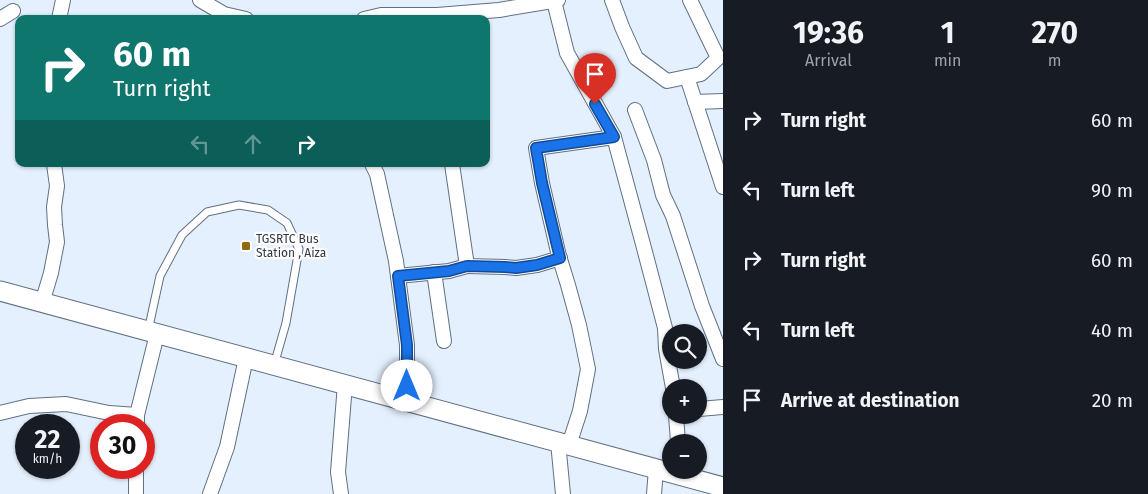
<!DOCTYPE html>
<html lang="en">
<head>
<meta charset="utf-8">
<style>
  :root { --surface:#171b24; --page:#242831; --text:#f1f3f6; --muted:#9ea1a6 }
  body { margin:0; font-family:"Fira Sans",sans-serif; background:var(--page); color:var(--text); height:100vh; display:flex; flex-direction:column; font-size:19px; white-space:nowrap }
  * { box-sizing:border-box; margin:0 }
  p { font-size:16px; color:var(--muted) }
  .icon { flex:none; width:28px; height:28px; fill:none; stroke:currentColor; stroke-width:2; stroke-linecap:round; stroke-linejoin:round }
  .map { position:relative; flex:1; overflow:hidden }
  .panel { display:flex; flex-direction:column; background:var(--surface); width:425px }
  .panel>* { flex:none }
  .hud { position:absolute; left:15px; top:15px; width:475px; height:152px; border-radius:10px; box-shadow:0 1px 4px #0004; background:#0f766e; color:#fff; overflow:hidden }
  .controls { position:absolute; left:662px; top:324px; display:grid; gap:10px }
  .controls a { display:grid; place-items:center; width:45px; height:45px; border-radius:50%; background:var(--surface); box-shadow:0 1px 4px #0004; font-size:25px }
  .speed { position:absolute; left:15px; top:414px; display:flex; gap:10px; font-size:25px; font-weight:700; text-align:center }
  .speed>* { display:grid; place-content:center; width:65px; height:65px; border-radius:50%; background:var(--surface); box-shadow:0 1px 4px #0004; line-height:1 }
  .speed small { font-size:12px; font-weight:400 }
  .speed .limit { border:8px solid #d22; background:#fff; color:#111 }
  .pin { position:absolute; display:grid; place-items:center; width:42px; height:42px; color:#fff; margin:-51px -21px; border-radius:50% 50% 50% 0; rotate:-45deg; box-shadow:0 0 5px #0007 }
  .pin .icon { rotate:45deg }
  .me { position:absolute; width:55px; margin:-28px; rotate:0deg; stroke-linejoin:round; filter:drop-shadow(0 0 4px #0008) }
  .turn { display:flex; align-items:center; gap:18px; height:105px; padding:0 15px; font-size:22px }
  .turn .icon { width:65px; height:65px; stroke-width:2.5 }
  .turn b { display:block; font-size:35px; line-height:42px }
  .lanes { display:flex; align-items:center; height:48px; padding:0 15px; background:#0003; justify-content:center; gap:25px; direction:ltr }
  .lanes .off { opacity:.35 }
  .eta { display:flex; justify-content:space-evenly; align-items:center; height:85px; text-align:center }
  .eta b { font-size:30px; font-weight:700; line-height:35px }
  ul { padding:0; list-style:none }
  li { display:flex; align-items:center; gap:15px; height:70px; padding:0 15px }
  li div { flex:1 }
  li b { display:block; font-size:19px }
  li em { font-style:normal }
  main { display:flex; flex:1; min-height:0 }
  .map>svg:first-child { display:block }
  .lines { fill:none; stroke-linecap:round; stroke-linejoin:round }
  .service-casing { stroke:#607083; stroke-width:9 }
  .minor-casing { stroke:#607083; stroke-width:16 }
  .secondary-casing { stroke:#607083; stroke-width:21 }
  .service { stroke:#fff; stroke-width:7 }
  .minor { stroke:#fff; stroke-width:14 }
  .secondary { stroke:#fff; stroke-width:19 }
  .route-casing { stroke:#114b97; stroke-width:12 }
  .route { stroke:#1a73e8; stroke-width:9 }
  .poi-dot { fill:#906c11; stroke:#fcfcfc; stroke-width:2 }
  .labels { text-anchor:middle; stroke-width:4.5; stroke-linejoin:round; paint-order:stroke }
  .poi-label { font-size:12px; fill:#323942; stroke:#fcfcfc; text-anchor:start }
</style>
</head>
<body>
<main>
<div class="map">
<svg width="723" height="494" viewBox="0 0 723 494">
  <rect width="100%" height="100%" fill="#e5f0fe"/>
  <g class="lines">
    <defs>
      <polyline id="service" points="148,331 160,276 182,235 207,212 239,205 268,210 287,223 299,249 286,323 274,365"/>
      <g id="minor">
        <polyline points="200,0 224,14 246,19"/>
        <polyline points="612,0 622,27 636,58 667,81 701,74 718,58 690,0"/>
        <polyline points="554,1 567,53 614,137"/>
        <polyline points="0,19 13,11"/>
        <polyline points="59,19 63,0"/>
        <polyline points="364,19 381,15 437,15 499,10 558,0"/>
        <polyline points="687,77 723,187"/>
        <polyline points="695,102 723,101"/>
        <polyline points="635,110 654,160 663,195 673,216 702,306 723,359"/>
        <polyline points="372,164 377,174 396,261 407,345 407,401"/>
        <polyline points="467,266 505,267 516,268 537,265 560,258"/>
        <polyline points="434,272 444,341"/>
        <polyline points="398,276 449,271 467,266 452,164"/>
        <polyline points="42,303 51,273 57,242 55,225 54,207 57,186 54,164"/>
        <polyline points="699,409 723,407"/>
        <polyline points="0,413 29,406 66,404 109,413 137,415 137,425"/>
        <polyline points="137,415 157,334"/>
        <polyline points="676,415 678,442"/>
        <polyline points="558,442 563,494"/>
        <polyline points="569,445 580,411 588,369 579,325 568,285 559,256 542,183 536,148 614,137 644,248 665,328 666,349 673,388"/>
        <polyline points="136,494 136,468"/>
        <polyline points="210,494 227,447 246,358"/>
        <polyline points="341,494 338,472 345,384"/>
        <polyline points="654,494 656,469"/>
      </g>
      <polyline id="secondary" points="0,291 723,487"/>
    </defs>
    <use href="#service" class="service-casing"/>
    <use href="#minor" class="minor-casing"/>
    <use href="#secondary" class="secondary-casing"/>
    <use href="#service" class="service"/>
    <use href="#minor" class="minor"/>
    <use href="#secondary" class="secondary"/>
  </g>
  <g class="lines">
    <defs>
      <polyline id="route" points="407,386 407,345 398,276 449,271 467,266 505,267 516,268 537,265 560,258 542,183 536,148 614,137 595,104"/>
    </defs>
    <use href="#route" class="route-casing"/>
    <use href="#route" class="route"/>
  </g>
  <rect class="poi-dot" x="241" y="241" width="10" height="10" rx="2.5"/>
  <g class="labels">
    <g class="poi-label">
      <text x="256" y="243">TGSRTC Bus<tspan x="256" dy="14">Station , Aiza</tspan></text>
    </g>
  </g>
</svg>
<div class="controls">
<a><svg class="icon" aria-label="search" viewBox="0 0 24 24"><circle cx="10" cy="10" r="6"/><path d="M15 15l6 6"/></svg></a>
<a>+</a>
<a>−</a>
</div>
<div class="speed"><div>22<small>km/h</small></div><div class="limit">30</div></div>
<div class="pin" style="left:595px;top:104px;background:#d93025"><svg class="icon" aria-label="arrive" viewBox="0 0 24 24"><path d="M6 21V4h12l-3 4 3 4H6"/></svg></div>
<svg class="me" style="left:407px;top:386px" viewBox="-20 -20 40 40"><circle r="19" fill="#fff"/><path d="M0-13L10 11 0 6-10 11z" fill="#1a73e8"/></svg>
<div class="hud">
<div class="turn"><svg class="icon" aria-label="right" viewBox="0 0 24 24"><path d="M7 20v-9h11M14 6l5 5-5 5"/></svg><div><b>60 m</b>Turn right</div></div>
<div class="lanes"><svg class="icon off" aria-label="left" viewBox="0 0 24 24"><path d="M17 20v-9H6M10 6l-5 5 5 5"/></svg><svg class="icon off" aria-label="ahead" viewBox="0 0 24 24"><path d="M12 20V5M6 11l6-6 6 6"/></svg><svg class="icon" aria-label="right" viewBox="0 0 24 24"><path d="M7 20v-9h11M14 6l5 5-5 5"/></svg></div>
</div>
</div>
<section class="panel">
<div class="eta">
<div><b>19:36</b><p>Arrival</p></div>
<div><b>1</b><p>min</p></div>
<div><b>270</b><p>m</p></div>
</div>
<ul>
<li><svg class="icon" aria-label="right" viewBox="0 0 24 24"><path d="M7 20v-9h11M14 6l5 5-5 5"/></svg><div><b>Turn right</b></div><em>60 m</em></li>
<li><svg class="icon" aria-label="left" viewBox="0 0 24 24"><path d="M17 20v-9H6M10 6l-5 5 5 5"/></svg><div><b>Turn left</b></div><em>90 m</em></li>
<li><svg class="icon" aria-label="right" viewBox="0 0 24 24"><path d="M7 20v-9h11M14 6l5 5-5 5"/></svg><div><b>Turn right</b></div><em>60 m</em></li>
<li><svg class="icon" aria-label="left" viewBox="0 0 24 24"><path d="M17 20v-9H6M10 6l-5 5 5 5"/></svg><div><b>Turn left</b></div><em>40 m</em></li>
<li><svg class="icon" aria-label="arrive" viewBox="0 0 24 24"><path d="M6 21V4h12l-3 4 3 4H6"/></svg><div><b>Arrive at destination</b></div><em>20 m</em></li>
</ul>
</section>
</main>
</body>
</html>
